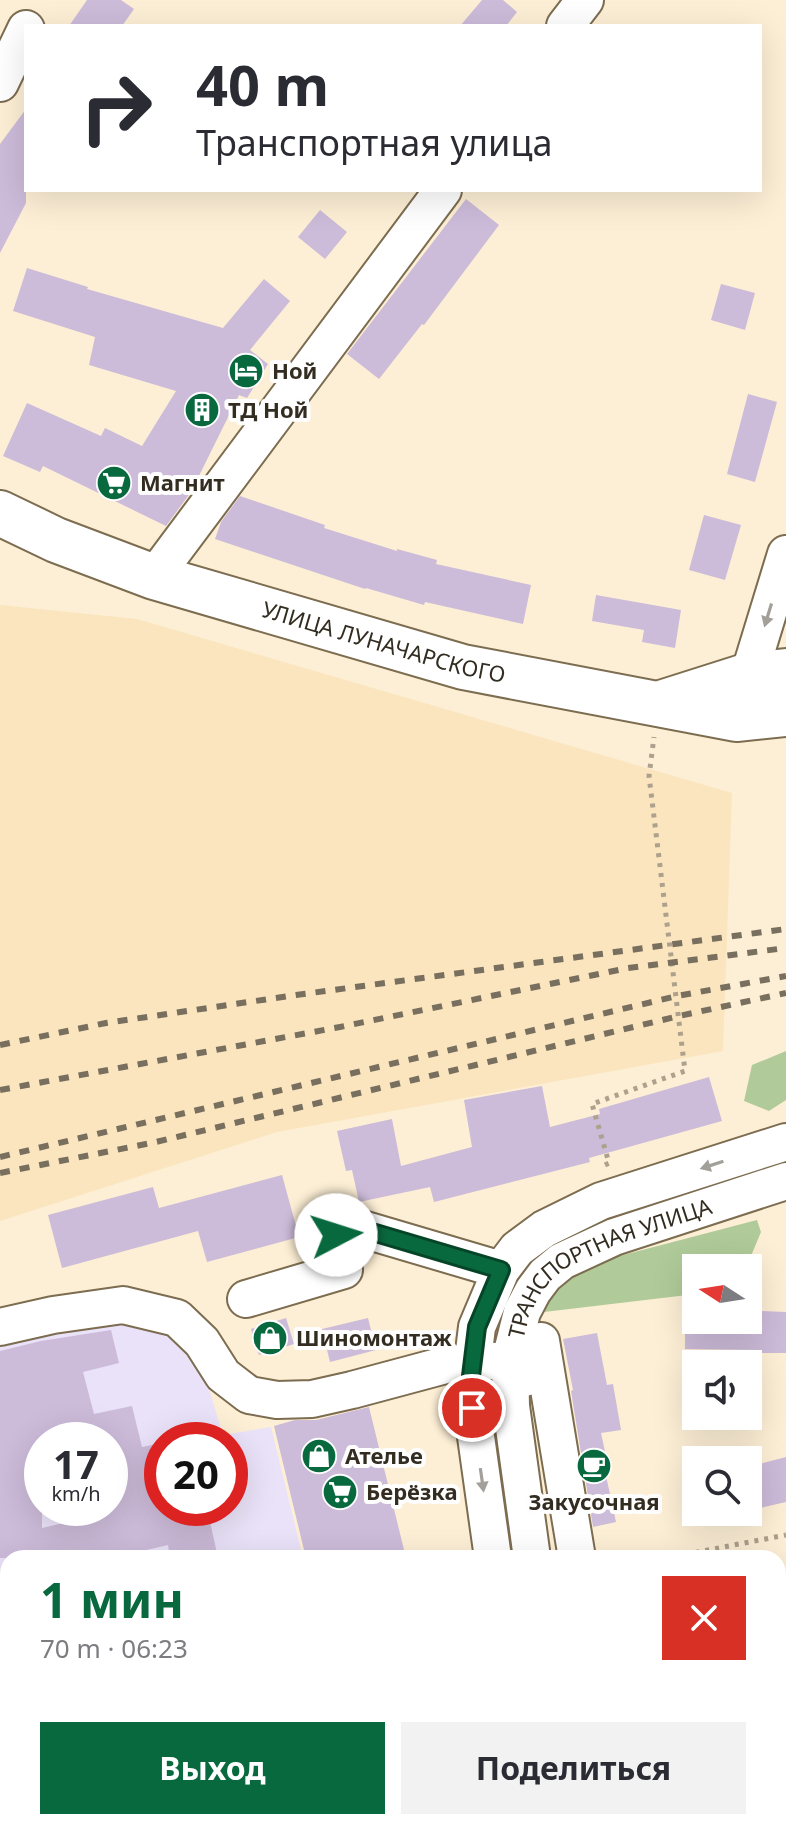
<!DOCTYPE html>
<html lang="ru">
<head>
<meta charset="utf-8">
<style>
  :root { --surface:#fff; --page:#f2f2f3; --text:#2b2b33; --muted:#7c7c81; --accent:#09693e }
  body { margin:0; font-family:"Noto Sans",sans-serif; background:var(--page); color:var(--text); height:100vh; display:flex; flex-direction:column; font-size:30px; white-space:nowrap }
  * { box-sizing:border-box; margin:0 }
  p { font-size:26px; color:var(--muted) }
  .icon { flex:none; width:44px; height:44px; fill:none; stroke:currentColor; stroke-width:2; stroke-linecap:round; stroke-linejoin:round }
  .map { position:relative; flex:1; overflow:hidden }
  .sheet { position:absolute; left:0px; top:1550px; width:786px; height:280px; display:flex; flex-direction:column; background:var(--surface); border-radius:24px 24px 0 0; box-shadow:0 8px 32px #0002 }
  .sheet>* { flex:none }
  .banner { position:absolute; left:24px; top:24px; width:738px; height:168px; border-radius:0px; box-shadow:0 8px 32px #0002; background:#fff; color:var(--text); overflow:hidden }
  .needle { width:52px; rotate:282deg }
  .controls { position:absolute; left:682px; top:1254px; display:grid; gap:16px }
  .controls a { display:grid; place-items:center; width:80px; height:80px; border-radius:0px; background:var(--surface); box-shadow:0 8px 32px #0002; font-size:40px }
  .speed { position:absolute; left:24px; top:1422px; display:flex; gap:16px; font-size:40px; font-weight:700; text-align:center }
  .speed>* { display:grid; place-content:center; width:104px; height:104px; border-radius:50%; background:var(--surface); box-shadow:0 8px 32px #0002; line-height:1 }
  .speed small { font-size:20px; font-weight:400 }
  .speed .limit { border:12px solid #d22; background:#fff; color:#111 }
  .pin { position:absolute; display:grid; place-items:center; width:68px; height:68px; color:#fff; margin:-34px; border:4px solid #fff; border-radius:50%; box-shadow:0 2px 8px #0007 }
  .me { position:absolute; width:88px; margin:-44px; rotate:85deg; stroke-linejoin:round; filter:drop-shadow(0 0 6px #0008) }
  .turn { display:flex; align-items:center; gap:28px; height:168px; padding:0 40px; font-size:36px }
  .turn .icon { width:104px; height:104px; stroke-width:2.5 }
  .turn b { display:block; font-size:56px; line-height:68px }
  .round { display:grid; place-items:center; flex:none; width:84px; height:84px; border-radius:0px; background:var(--page) }
  .overview { display:flex; align-items:center; justify-content:space-between; height:136px; padding:0 40px }
  h1 { font-size:48px; font-weight:700; line-height:60px; color:var(--accent) }
  .primary-button { display:flex; gap:16px; margin-top:auto; padding:16px 40px }
  .primary-button a { flex:1; height:92px; border-radius:0px; background:var(--accent); color:#fff; font-size:32px; font-weight:700; line-height:92px; text-align:center }
  .primary-button a+a { background:var(--page); color:var(--text) }
  .map>svg:first-child { display:block }
  .commercial { fill:#eae2f8; fill-rule:evenodd }
  .built { fill:#fae5be }
  .green { fill:#b0cb99 }
  .building { fill:#ccbbd9; fill-rule:evenodd }
  .lines { fill:none; stroke-linecap:round; stroke-linejoin:round }
  .minor-casing { stroke:#7c6c50; stroke-width:40 }
  .major-casing { stroke:#7c6c50; stroke-width:48 }
  .path { stroke:#ada18d; stroke-width:5; stroke-dasharray:4 6; stroke-linecap:butt }
  .minor { stroke:#fff; stroke-width:36 }
  .major { stroke:#fff; stroke-width:44 }
  .rail { stroke:#786f5e; stroke-width:6; stroke-dasharray:10 10; stroke-linecap:butt }
  .oneway { fill:#a3a09b }
  .route-casing { stroke:#064428; stroke-width:20 }
  .route { stroke:#09693e; stroke-width:14 }
  .labels { text-anchor:middle; stroke-width:8; stroke-linejoin:round; paint-order:stroke }
  .poi-label { font-size:22px; font-weight:bold; fill:#332c20; stroke:#fefefe; text-anchor:start }
  .street-label { font-size:22px; fill:#332c20; stroke:#fefefe }
</style>
</head>
<body>
<div class="map">
<svg width="786" height="1830" viewBox="0 0 786 1830">
  <rect width="100%" height="100%" fill="#fdefd5"/>
  <path class="commercial" d="M122,1317L171,1330L205,1376L223,1435L271,1427L303,1558H8V1822H457L456,1830H0V1338ZM42,1440H110V1508H42ZM162,1440H230V1508H162Z"/>
  <polygon class="built" points="0,605 137,619 732,793 723,1051 277,1132 0,1221"/>
  <g class="green">
    <polygon points="786,1051 786,1100 769,1111 744,1101 752,1065"/>
    <polygon points="757,1220 761,1232 746,1268 696,1268 696,1294 544,1312 542,1303 565,1282 604,1260"/>
  </g>
  <g class="building">
    <polygon points="87,0 121,0 134,9 122,26 69,26"/>
    <polygon points="482,0 503,0 517,12 506,26 460,26"/>
    <polygon points="26,109 26,203 0,253 0,144"/>
    <polygon points="466,199 499,225 424,325 422,324 379,379 347,354"/>
    <polygon points="320,210 347,232 325,259 298,237"/>
    <polygon points="27,268 88,287 87,289 223,328 264,279 290,301 250,350 268,364 247,398 239,395 191,492 166,526 43,466 40,472 3,456 27,403 101,436 105,428 142,446 176,391 89,365 95,337 13,311"/>
    <polygon points="721,284 755,293 745,330 711,320"/>
    <polygon points="748,394 777,402 755,482 727,474"/>
    <polygon points="240,496 325,525 324,528 397,551 397,549 437,560 436,564 531,585 523,624 425,602 424,605 366,588 365,589 215,539 221,522"/>
    <polygon points="704,515 741,525 725,580 689,570"/>
    <polygon points="596,595 681,610 675,648 642,642 644,630 592,621"/>
    <polygon points="709,1077 722,1121 589,1158 590,1162 434,1202 430,1187 359,1202 352,1170 346,1171 337,1131 392,1119 401,1166 472,1147 464,1100 542,1086 550,1127 600,1114 599,1109"/>
    <polygon points="282,1175 299,1237 207,1262 198,1231 62,1268 48,1215 153,1187 159,1208"/>
    <polygon points="760,1311 786,1312 786,1353 758,1353 758,1350 685,1349 685,1320 759,1320"/>
    <polygon points="286,1318 294,1344 259,1355 251,1329"/>
    <polygon points="368,1318 376,1350 330,1362 322,1329"/>
    <path d="M111,1330L119,1363L83,1372L94,1414L132,1406L142,1447L162,1443V1508H207L218,1558H170L168,1545L112,1558H0V1351L41,1341ZM42,1440H110V1508H97L98,1515L42,1528Z"/>
    <polygon points="597,1333 607,1385 613,1384 621,1430 601,1433 609,1470 605,1471 616,1522 593,1527 571,1391 573,1390 563,1339"/>
    <polygon points="369,1407 406,1558 306,1558 274,1426 295,1420 316,1420"/>
    <polygon points="786,1457 786,1502 756,1509 748,1475 748,1467"/>
  </g>
  <g class="lines">
    <defs>
      <g id="minor">
        <polyline points="565,26 585,0"/>
        <polyline points="0,83 26,29"/>
        <polyline points="154,577 443,190"/>
        <polyline points="749,675 786,554"/>
        <polyline points="246,1299 344,1270 336,1235 352,1226 501,1270"/>
        <polyline points="0,1327 53,1315 123,1305 177,1318 202,1342 223,1375 249,1395 277,1400 312,1399 352,1390 449,1364 510,1360"/>
        <polyline points="525,1378 522,1348 541,1341 577,1558"/>
        <polyline points="493,1558 472,1408 471,1376 477,1327 501,1270 517,1249 544,1229 601,1201 786,1142"/>
        <path id="s1" d="M532,1558L511,1406L510,1360L522,1312L533,1291L545,1275L562,1261L614,1237L786,1181"/>
        <polyline points="778,1787 786,1788"/>
        <polyline points="624,1822 626,1830"/>
        <polyline points="507,1830 509,1822"/>
        <polyline points="546,1830 547,1822"/>
      </g>
      <g id="major">
        <path id="s2" d="M0,513L56,540L154,577L463,667L736,719L786,714"/>
        <polyline points="664,702 749,675 786,671"/>
      </g>
    </defs>
    <use href="#minor" class="minor-casing"/>
    <use href="#major" class="major-casing"/>
    <g class="path">
      <polyline points="605,1165 609,1163 592,1104 685,1071 649,776 654,737"/>
      <polyline points="666,1558 786,1535"/>
    </g>
    <use href="#minor" class="minor"/>
    <use href="#major" class="major"/>
    <g class="rail">
      <polyline points="0,1045 106,1023 296,995 786,929"/>
      <polyline points="0,1090 340,1027 628,968 786,948"/>
      <polyline points="0,1157 677,996 786,976"/>
      <polyline points="0,1173 156,1142 679,1016 786,993"/>
    </g>
  </g>
  <defs><path id="oneway-solid" d="M-6-.8H1V-3.2L6.5 0L1 3.2V.8H-6Z" transform="scale(2)"/></defs>
  <g class="oneway">
    <use href="#oneway-solid" transform="translate(768 615) rotate(107)"/>
    <use href="#oneway-solid" transform="translate(712 1165) rotate(162)"/>
    <use href="#oneway-solid" transform="translate(482 1480) rotate(82)"/>
  </g>
  <g class="lines">
    <defs>
      <polyline id="route" points="336,1235 352,1226 501,1270 477,1327 471,1376 472,1408"/>
    </defs>
    <use href="#route" class="route-casing"/>
    <use href="#route" class="route"/>
  </g>
  <defs>
    <symbol id="hotel-disc" viewBox="-11 -11 22 22"><circle r="9.5" fill="#09693e" stroke="#fefefe"/><path d="M-6-4.5h1.5V1H6V5H4.5V3h-9V5H-6ZM-4 0a1.8 1.8 0 1 1 3.6 0ZM.5 0V-2.5h3Q6-2.5 6 0Z" fill="#fff"/></symbol>
    <symbol id="building-disc" viewBox="-11 -11 22 22"><circle r="9.5" fill="#09693e" stroke="#fefefe"/><path d="M-4-6H4V6H1V3H-1V6H-4ZM-2.5-4.3h1.7v1.8h-1.7ZM.8-4.3h1.7v1.8H.8ZM-2.5-1h1.7V.8h-1.7ZM.8-1h1.7V.8H.8Z" fill="#fff"/></symbol>
    <symbol id="supermarket-disc" viewBox="-11 -11 22 22"><circle r="9.5" fill="#09693e" stroke="#fefefe"/><path d="M-6-5.5h2.5l.6 2H6L4.5 2H-2.5L-4.4-4H-6ZM-1.5 3.2a1.3 1.3 0 1 0 .1 0ZM3 3.2a1.3 1.3 0 1 0 .1 0Z" fill="#fff"/></symbol>
    <symbol id="shop-disc" viewBox="-11 -11 22 22"><circle r="9.5" fill="#09693e" stroke="#fefefe"/><path d="M-5-2.5h2.3a2.7 3.5 0 0 1 5.4 0H5L5.5 6h-11ZM-1.5-2.5h3a1.5 2.3 0 0 0-3 0Z" fill="#fff"/></symbol>
    <symbol id="cafe-disc" viewBox="-11 -11 22 22"><circle r="9.5" fill="#09693e" stroke="#fefefe"/><path d="M-5.5-4.5H6V0H3Q3 3.5 0 3.5H-2.5Q-5.5 3.5-5.5 0ZM3-3.2v2h1.7v-2ZM-6 4.5H4V6H-6Z" fill="#fff"/></symbol>
  </defs>
  <g fill-rule="evenodd">
    <use href="#hotel-disc" x="226" y="351" width="40" height="40"/>
    <use href="#building-disc" x="182" y="390" width="40" height="40"/>
    <use href="#supermarket-disc" x="94" y="463" width="40" height="40"/>
    <use href="#shop-disc" x="250" y="1318" width="40" height="40"/>
    <use href="#shop-disc" x="299" y="1436" width="40" height="40"/>
    <use href="#cafe-disc" x="574" y="1446" width="40" height="40"/>
    <use href="#supermarket-disc" x="320" y="1472" width="40" height="40"/>
  </g>
  <g class="labels">
    <g class="poi-label">
      <text x="272" y="379">Ной</text>
      <text x="228" y="418">ТД Ной</text>
      <text x="140" y="491">Магнит</text>
      <text x="296" y="1346">Шиномонтаж</text>
      <text x="345" y="1464">Ателье</text>
      <text x="366" y="1500">Берёзка</text>
      <text x="594" y="1510" text-anchor="middle">Закусочная</text>
    </g>
    <g class="street-label">
      <text dy="8" stroke="none"><textPath href="#s2" startOffset="406">УЛИЦА ЛУНАЧАРСКОГО</textPath></text>
      <text dy="8" stroke="none"><textPath href="#s1" startOffset="348">ТРАНСПОРТНАЯ УЛИЦА</textPath></text>
    </g>
  </g>
</svg>
<div class="controls">
<a><svg class="needle" viewBox="-14 -14 28 28"><path d="M0-13l5 13h-10z" fill="#e53935"/><path d="M0 13l5-13h-10z" fill="#7c7c81"/></svg></a>
<a><svg class="icon" aria-label="sound" viewBox="0 0 24 24"><path d="M4 9h4l5-4v14l-5-4H4zM17 9q2 3 0 6"/></svg></a>
<a><svg class="icon" aria-label="search" viewBox="0 0 24 24"><circle cx="10" cy="10" r="6"/><path d="M15 15l6 6"/></svg></a>
</div>
<div class="speed"><div>17<small>km/h</small></div><div class="limit">20</div></div>
<div class="pin" style="left:472px;top:1408px;background:#d93025"><svg class="icon" aria-label="arrive" viewBox="0 0 24 24"><path d="M6 21V4h12l-3 4 3 4H6"/></svg></div>
<svg class="me" style="left:336px;top:1235px" viewBox="-20 -20 40 40"><circle r="19" fill="#fff"/><path d="M0-13L10 11 0 6-10 11z" fill="#09693e"/></svg>
<div class="banner">
<div class="turn"><svg class="icon" aria-label="right" viewBox="0 0 24 24"><path d="M7 20v-9h11M14 6l5 5-5 5"/></svg><div><b>40 m</b>Транспортная улица</div></div>
</div>
<section class="sheet">
<div class="overview"><div><h1>1 мин</h1><p>70 m · 06:23</p></div><a class="round" style="background:#d93025;color:#fff"><svg class="icon" aria-label="close" viewBox="0 0 24 24"><path d="M6 6l12 12M18 6L6 18"/></svg></a></div>
<div class="primary-button"><a>Выход</a><a>Поделиться</a></div>
</section>
</div>
</body>
</html>
